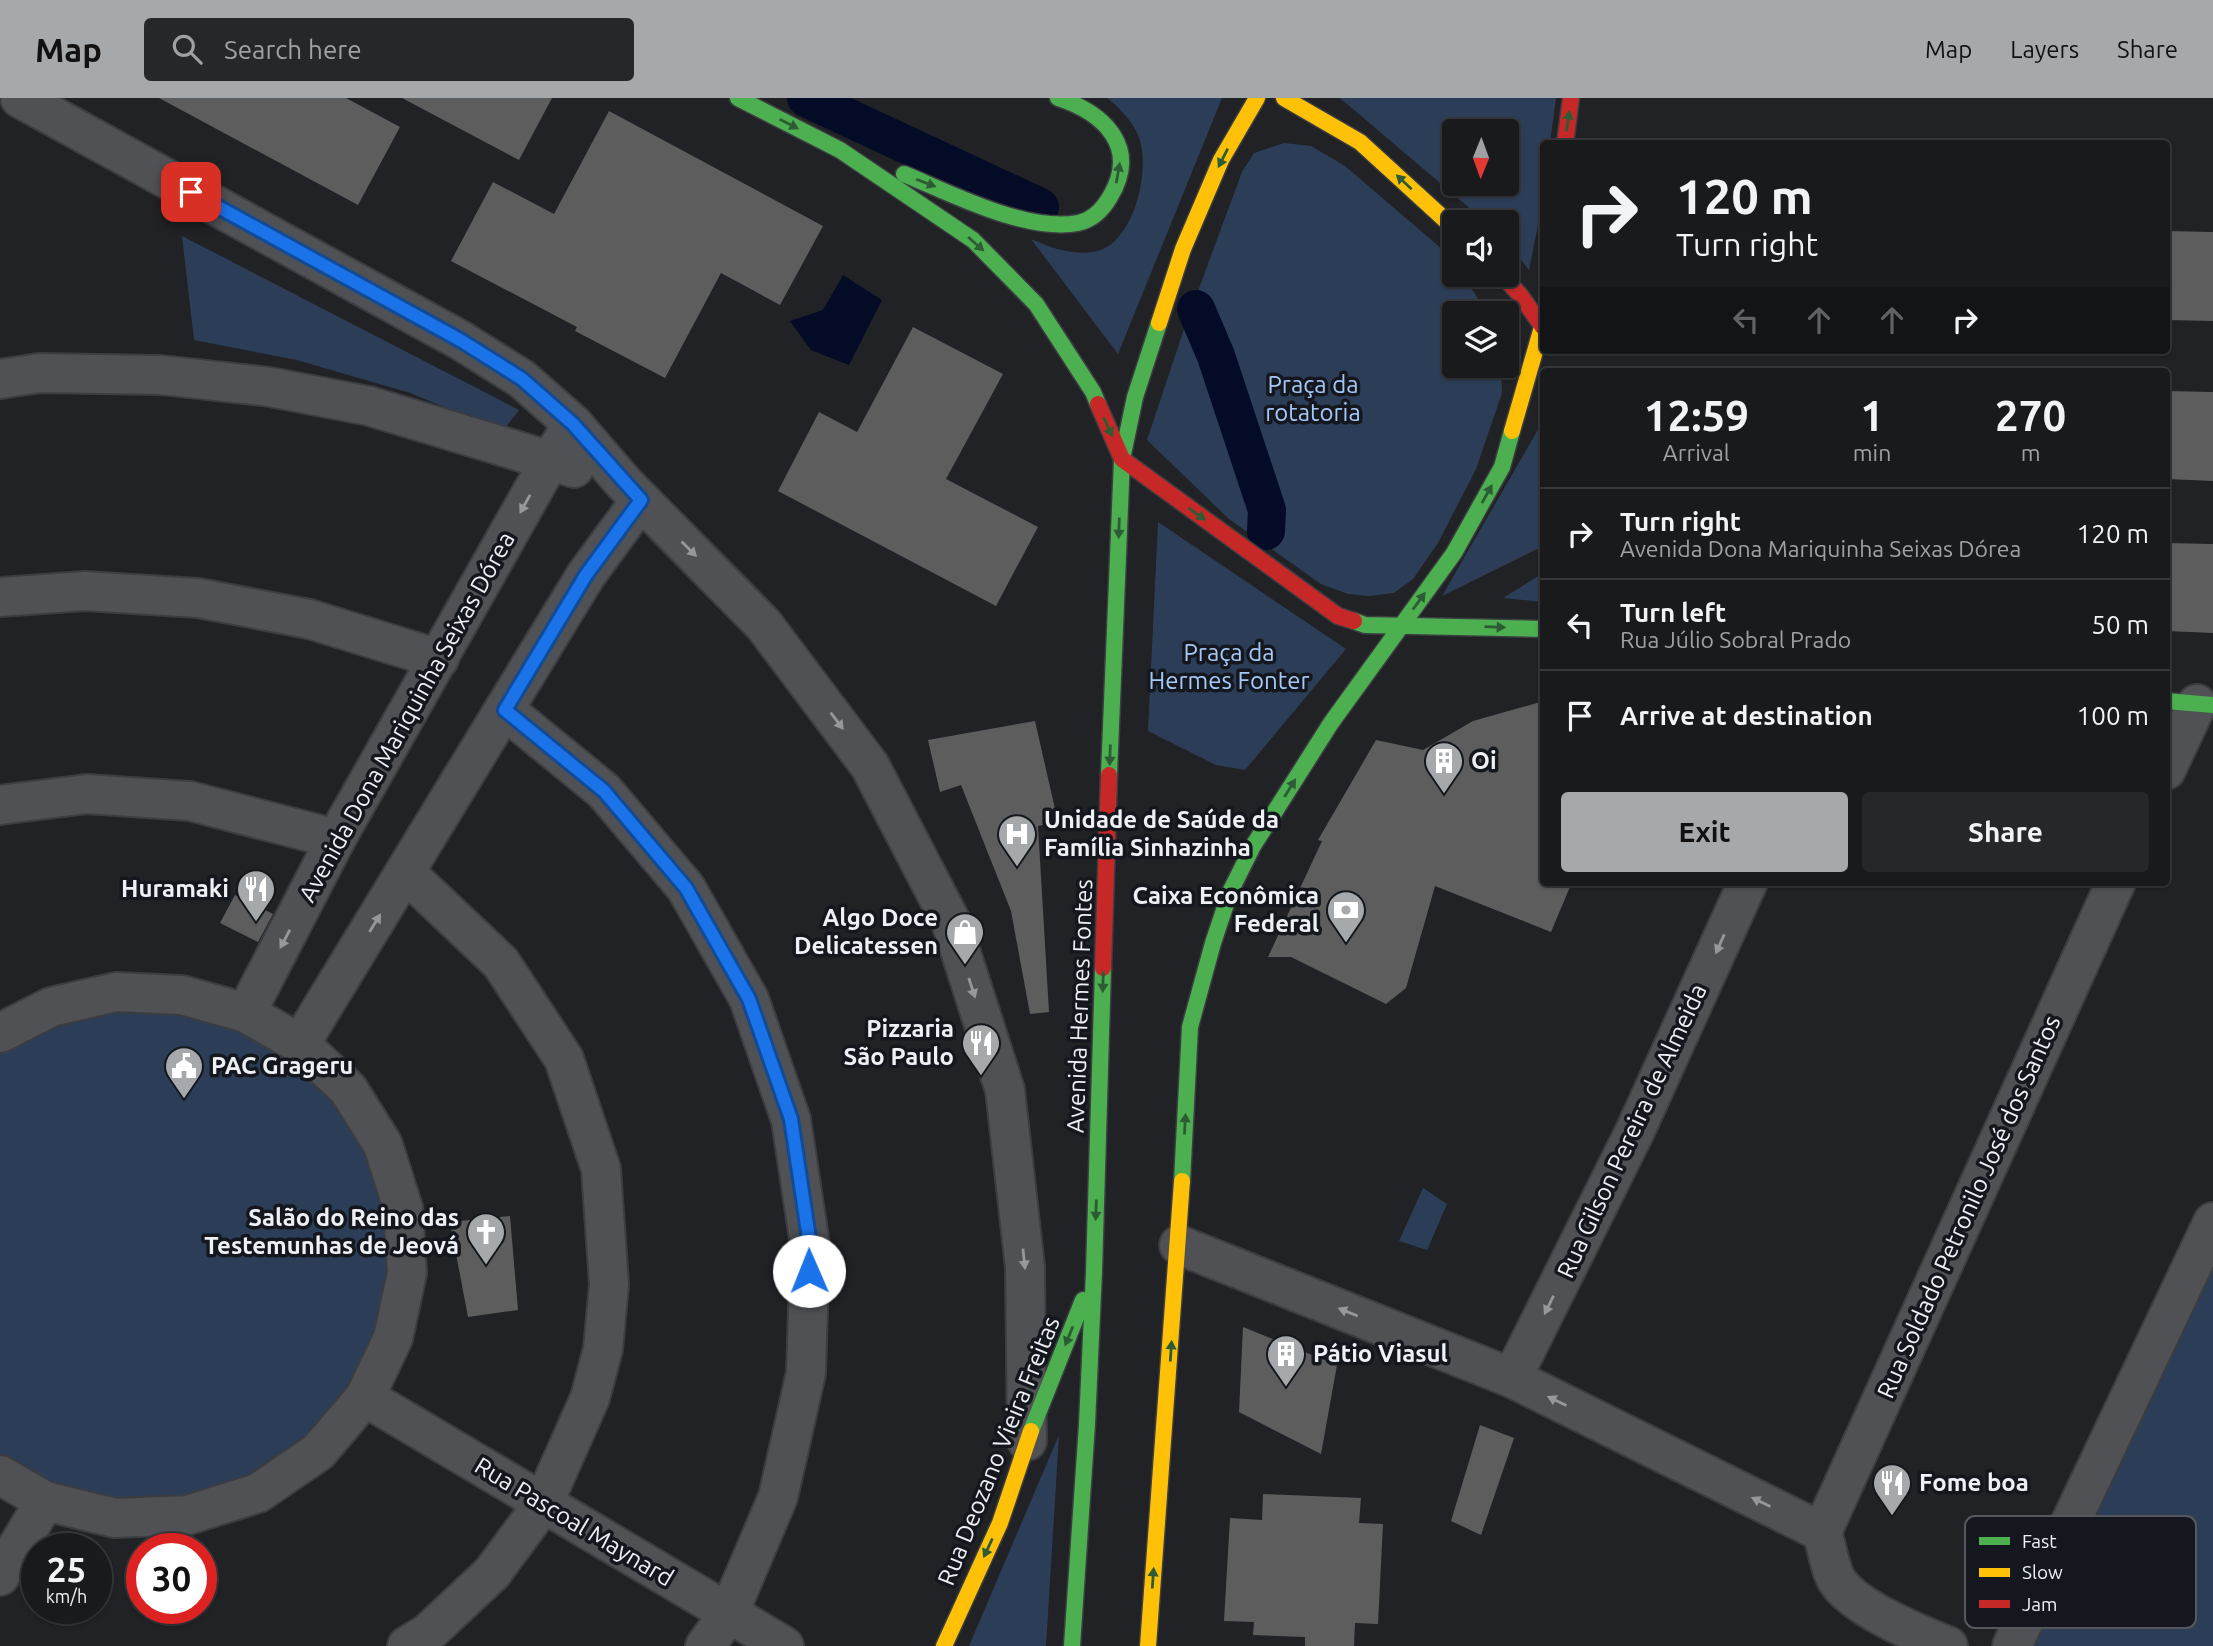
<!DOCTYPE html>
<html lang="en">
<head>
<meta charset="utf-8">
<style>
  :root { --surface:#181a1c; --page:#252729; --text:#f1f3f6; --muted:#9fa1a3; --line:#36383b; --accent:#a5a9ac }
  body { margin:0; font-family:Ubuntu,sans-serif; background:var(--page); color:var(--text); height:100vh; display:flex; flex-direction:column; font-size:26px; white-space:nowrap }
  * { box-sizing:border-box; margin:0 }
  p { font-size:23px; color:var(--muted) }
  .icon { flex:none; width:38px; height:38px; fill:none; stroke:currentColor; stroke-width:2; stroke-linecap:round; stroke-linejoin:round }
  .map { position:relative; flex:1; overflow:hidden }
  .sheet { position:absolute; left:1540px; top:270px; width:630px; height:518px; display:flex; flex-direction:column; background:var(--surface); border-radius:7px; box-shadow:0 2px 5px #0004,0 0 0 2px var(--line) }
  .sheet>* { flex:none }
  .guide { position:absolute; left:1540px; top:42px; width:630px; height:214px; border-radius:7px; box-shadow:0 2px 5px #0004,0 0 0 2px var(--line); background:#181a1c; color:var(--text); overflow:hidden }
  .needle { width:46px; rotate:181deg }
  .buttons { position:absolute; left:1442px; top:21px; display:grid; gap:14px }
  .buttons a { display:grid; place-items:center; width:77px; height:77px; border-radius:7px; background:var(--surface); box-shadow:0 2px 5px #0004,0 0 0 2px var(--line); font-size:35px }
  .speed { position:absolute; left:21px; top:1435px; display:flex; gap:14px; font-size:35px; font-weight:700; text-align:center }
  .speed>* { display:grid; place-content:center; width:91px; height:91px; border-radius:50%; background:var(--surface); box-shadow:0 2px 5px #0004,0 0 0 2px var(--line); line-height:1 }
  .speed small { font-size:18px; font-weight:400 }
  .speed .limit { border:10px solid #d22; background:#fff; color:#111 }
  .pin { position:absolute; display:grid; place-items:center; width:60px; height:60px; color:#fff; margin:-30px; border-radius:14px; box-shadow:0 4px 10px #0006 }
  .me { position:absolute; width:77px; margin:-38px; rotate:359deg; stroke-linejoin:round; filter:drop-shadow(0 0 5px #0008) }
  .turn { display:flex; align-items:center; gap:24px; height:147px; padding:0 21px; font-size:32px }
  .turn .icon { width:91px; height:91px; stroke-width:2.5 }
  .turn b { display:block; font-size:49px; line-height:60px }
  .lanes { display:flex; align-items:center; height:66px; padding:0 21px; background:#0003; justify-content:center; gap:35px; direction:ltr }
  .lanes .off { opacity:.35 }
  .eta { display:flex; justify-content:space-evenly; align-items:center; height:119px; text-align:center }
  .eta b { font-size:42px; font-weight:600; line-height:49px }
  .action { display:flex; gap:14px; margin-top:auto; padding:14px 21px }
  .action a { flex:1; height:80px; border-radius:7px; background:var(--accent); color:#111; font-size:28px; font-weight:600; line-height:80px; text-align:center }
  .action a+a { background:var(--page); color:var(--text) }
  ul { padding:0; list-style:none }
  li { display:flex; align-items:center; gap:21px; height:91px; padding:0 21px; border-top:2px solid var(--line) }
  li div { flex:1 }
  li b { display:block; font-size:26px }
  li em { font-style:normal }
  header { display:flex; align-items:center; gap:42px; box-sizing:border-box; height:98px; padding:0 35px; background:var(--accent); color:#111 }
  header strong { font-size:33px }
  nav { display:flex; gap:38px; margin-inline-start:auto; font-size:24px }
  .search { width:490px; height:63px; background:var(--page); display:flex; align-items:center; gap:18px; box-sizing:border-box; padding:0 24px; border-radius:7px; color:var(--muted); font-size:26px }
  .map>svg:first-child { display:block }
  .green { fill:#2c3e57; fill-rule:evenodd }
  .water { fill:#030b27 }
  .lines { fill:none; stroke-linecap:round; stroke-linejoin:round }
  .canal { stroke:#030b27; stroke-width:38 }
  .building { fill:#5e5d5e }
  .street-casing { stroke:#3b3d40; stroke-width:42 }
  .fast-casing { stroke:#3b3d40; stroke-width:19 }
  .slow-casing { stroke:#3b3d40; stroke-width:19 }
  .jam-casing { stroke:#3b3d40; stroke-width:19 }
  .street { stroke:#4f5154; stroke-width:38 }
  .fast { stroke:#4caf50; stroke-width:16 }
  .slow { stroke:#ffc107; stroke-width:16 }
  .jam { stroke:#c62828; stroke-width:16 }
  .oneway { fill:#2d5c34 }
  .oneway2 { fill:#96999c }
  .route-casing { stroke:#114b97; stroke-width:18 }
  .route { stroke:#1a73e8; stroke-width:12 }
  .labels { text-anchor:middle; stroke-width:7; stroke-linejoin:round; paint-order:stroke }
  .park-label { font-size:24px; fill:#a6c8f9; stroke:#14181e }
  .street-label { font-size:24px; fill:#edf1f5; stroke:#14181e }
  .poi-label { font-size:24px; font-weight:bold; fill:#edf1f5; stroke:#14181e; text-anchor:start }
  .key { fill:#14181e; stroke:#55595e; stroke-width:2 }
  .key-label { font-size:19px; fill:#edf1f5 }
</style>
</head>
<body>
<header>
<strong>Map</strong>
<div class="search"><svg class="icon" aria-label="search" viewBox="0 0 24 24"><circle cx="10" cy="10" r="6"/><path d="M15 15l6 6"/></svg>Search here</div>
<nav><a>Map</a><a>Layers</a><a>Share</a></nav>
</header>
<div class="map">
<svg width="2213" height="1548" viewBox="0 0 2213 1548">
  <rect width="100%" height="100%" fill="#202225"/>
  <g class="green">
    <path d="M1107,0H1222L1118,256L1031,141C1052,150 1070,157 1093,154C1134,149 1152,70 1138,37C1132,23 1119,9 1107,0Z"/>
    <path d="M1340,0H1556L1550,45L1544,46L1543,102L1529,172L1507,143V124H1486ZM1454,33H1507V86H1454Z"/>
    <polygon points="1284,45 1311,48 1345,68 1449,157 1454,164 1454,177 1463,177 1487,215 1454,215 1454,268 1501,268 1502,295 1476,371 1438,445 1413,481 1394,495 1369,498 1348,496 1321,486 1229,421 1147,342 1184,231 1242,74 1254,55"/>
    <polygon points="182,138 519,312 503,333 410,295 297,262 194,242"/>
    <polygon points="1543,323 1543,448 1442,498"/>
    <polygon points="1158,424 1346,551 1245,672 1216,667 1148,633"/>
    <polygon points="1543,475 1543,504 1503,500"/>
    <polygon points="145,900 232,917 308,963 364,1032 393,1116 392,1204 360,1287 308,1348 240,1390 162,1409 82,1404 0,1368 0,945 57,914"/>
    <polygon points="1423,1090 1447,1106 1427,1152 1399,1143"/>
    <polygon points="2213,1135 2213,1548 2021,1548"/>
    <polygon points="1059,1337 1046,1548 969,1548"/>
  </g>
  <polygon class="water" points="843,177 882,202 849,267 811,252 790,223 823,212"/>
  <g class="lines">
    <g class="canal">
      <polyline points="806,0 1040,109"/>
      <polyline points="1196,211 1216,258 1267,412 1266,433"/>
    </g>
  </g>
  <g class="building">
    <polygon points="159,0 346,0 400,29 358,107"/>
    <polygon points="402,0 552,0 519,62"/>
    <polygon points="609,13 823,128 780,207 721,175 665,280 575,233 577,229 451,163 493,84 554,116"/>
    <polygon points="2166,133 2213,134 2213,223 2166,222"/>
    <polygon points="913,229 1003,276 946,381 1038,429 996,508 778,393 819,314 857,334"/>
    <polygon points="2166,293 2213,294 2213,383 2166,381"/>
    <polygon points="2166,445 2213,446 2213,535 2166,533"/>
    <polygon points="1544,603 1544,784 1572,784 1551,834 1435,788 1406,890 1386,906 1291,859 1268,859 1322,743 1318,742 1376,642 1423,652 1473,623"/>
    <polygon points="1035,623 1058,724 1038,728 1049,914 1030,916 1011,813 961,687 940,694 928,642"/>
    <polygon points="235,797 273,816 258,844 220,825"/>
    <polygon points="510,1118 518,1212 468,1219 450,1124"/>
    <polygon points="1243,1229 1337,1267 1321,1356 1239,1314"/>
    <polygon points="1480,1327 1514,1340 1481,1437 1451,1423"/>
    <polygon points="1263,1396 1361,1400 1359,1425 1383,1426 1378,1526 1355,1525 1354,1548 1305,1548 1305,1539 1253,1537 1254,1524 1224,1523 1230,1420 1262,1422"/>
  </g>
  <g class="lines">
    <defs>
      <g id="street">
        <polyline points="20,0 460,242 522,281 573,326 623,384 764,527 870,668 951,824 1005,992 1025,1169 1027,1343"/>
        <polyline points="0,281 39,275 161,277 270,289 369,308 574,370"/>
        <polyline points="0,499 85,493 198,500 309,521 439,561"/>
        <polyline points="505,612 604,693 686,790 749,901 791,1022 810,1147 806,1275 778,1399 728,1517 705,1548"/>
        <polyline points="2166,672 2197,606"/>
        <polyline points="0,707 87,696 190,703 336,741"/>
        <polyline points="406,775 501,865 564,961 601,1071 609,1187 603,1251 590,1300 543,1406 492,1475 428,1535 407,1548"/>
        <polyline points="246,915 336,741 549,364 573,326"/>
        <polyline points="0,935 51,909 116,894 182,897 246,915 300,946 348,991 383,1047 403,1110 407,1175 393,1240 365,1299 318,1354 258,1395 188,1417 115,1420 45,1403 0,1377"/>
        <polyline points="300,946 586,477 641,402"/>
        <path d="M1179,1147L1512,1280L1822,1434C1827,1449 1829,1468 1836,1481C1853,1510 1918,1536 1948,1548"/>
        <polyline points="1512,1280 1635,1033 1748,784"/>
        <polyline points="365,1299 784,1548"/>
        <polyline points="1822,1434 2116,784"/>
        <polyline points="0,1478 45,1403"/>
        <polyline points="2012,1548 2213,1124"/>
      </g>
      <g id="fast">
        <polyline points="738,0 840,52 973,142 1036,206 1093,294 1098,306"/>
        <path d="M904,76C950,95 1027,135 1078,125C1092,122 1103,111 1110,99C1140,49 1104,15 1058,0"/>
        <polyline points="1354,523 1365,527 1544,531"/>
        <polyline points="2166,603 2213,607"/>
        <polyline points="1109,677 1122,361 1135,299 1159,225"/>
        <polyline points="1182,1083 1190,929 1213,845 1230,794 1253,748 1331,625 1454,455 1502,369 1512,333"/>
        <polyline points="1031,1333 1083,1202"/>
        <polyline points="1072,1548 1087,1326 1094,1174 1103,870"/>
      </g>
      <g id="slow">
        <polyline points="1284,0 1360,44 1454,130"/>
        <polyline points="1159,225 1183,151 1221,62 1257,0"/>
        <polyline points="1512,333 1544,222"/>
        <polyline points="944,1548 1000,1425 1031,1333"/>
        <polyline points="1148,1548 1182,1083"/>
      </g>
      <g id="jam">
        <polyline points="1565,46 1571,0"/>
        <polyline points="1502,177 1520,197 1543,229"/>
        <polyline points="1098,306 1122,361 1338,518 1354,523"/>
        <polyline points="1103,870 1109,677"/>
      </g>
    </defs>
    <use href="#street" class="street-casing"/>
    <use href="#fast" class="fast-casing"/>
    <use href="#slow" class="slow-casing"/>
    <use href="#jam" class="jam-casing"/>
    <use href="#street" class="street"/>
    <use href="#fast" class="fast"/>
    <use href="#slow" class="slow"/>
    <use href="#jam" class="jam"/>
  </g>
  <defs><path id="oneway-solid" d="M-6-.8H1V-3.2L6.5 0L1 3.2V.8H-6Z" transform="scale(1.75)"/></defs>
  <g class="oneway">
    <use href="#oneway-solid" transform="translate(1568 23) rotate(-82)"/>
    <use href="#oneway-solid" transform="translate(789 26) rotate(27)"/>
    <use href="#oneway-solid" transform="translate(1223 60) rotate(117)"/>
    <use href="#oneway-solid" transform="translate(1118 75) rotate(-80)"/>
    <use href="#oneway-solid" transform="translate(1404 84) rotate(-137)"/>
    <use href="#oneway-solid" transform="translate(926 85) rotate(21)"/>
    <use href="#oneway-solid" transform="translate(976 146) rotate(42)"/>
    <use href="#oneway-solid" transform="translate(1108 329) rotate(66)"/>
    <use href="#oneway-solid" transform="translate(1487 396) rotate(-61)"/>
    <use href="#oneway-solid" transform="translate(1197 416) rotate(36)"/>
    <use href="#oneway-solid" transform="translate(1119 430) rotate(92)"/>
    <use href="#oneway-solid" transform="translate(1419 503) rotate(-54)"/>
    <use href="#oneway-solid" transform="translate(1495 529) rotate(2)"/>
    <use href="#oneway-solid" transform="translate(1110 657) rotate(92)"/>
    <use href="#oneway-solid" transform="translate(1290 690) rotate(-58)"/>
    <use href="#oneway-solid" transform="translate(1103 884) rotate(92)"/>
    <use href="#oneway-solid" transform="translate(1185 1026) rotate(-87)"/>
    <use href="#oneway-solid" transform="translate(1096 1112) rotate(92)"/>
    <use href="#oneway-solid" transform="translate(1069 1238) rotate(112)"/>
    <use href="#oneway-solid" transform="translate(1171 1253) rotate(-86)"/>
    <use href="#oneway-solid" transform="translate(988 1450) rotate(115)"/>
    <use href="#oneway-solid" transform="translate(1153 1480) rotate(-86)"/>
  </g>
  <g class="oneway2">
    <use href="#oneway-solid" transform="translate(525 406) rotate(119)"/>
    <use href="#oneway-solid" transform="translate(689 451) rotate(45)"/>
    <use href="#oneway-solid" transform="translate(837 623) rotate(53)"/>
    <use href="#oneway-solid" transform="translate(375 825) rotate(-58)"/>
    <use href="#oneway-solid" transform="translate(285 841) rotate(118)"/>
    <use href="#oneway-solid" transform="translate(1720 846) rotate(114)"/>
    <use href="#oneway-solid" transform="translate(972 890) rotate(72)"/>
    <use href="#oneway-solid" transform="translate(1024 1161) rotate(84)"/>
    <use href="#oneway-solid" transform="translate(1549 1207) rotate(116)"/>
    <use href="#oneway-solid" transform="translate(1348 1214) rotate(-158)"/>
    <use href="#oneway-solid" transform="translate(1557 1303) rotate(-154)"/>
    <use href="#oneway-solid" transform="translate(1761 1404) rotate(-154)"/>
  </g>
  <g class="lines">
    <defs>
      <polyline id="route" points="191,94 460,242 522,281 573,326 641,402 586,477 505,612 604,693 653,751 686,790 749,901 791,1021 810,1147 809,1173"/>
    </defs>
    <use href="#route" class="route-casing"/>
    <use href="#route" class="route"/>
  </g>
  <defs>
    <symbol id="building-pin" viewBox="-11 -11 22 30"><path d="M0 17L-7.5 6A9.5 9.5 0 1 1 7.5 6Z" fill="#a5a9ac" stroke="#14181e"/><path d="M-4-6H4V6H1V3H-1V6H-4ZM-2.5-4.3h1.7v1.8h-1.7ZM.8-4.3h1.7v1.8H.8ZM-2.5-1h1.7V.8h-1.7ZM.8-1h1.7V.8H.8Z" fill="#fff"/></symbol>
    <symbol id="hospital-pin" viewBox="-11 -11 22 30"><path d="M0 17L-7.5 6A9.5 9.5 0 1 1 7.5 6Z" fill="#a5a9ac" stroke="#14181e"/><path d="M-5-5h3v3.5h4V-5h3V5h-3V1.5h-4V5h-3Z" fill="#fff"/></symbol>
    <symbol id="restaurant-pin" viewBox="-11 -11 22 30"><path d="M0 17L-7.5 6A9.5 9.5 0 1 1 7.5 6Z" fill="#a5a9ac" stroke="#14181e"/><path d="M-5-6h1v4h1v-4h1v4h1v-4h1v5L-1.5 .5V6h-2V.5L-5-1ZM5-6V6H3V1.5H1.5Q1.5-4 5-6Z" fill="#fff"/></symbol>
    <symbol id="bank-pin" viewBox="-11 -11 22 30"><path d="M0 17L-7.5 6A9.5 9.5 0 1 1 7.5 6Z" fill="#a5a9ac" stroke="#14181e"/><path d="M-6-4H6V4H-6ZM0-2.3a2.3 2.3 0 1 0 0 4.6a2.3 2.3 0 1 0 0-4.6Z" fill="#fff"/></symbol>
    <symbol id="shop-pin" viewBox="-11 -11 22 30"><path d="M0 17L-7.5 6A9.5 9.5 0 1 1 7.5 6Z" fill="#a5a9ac" stroke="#14181e"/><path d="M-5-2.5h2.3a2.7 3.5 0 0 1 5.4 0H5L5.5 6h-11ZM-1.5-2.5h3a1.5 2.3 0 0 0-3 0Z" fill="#fff"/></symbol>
    <symbol id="civic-pin" viewBox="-11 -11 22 30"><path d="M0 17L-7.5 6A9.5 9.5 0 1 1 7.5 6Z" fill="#a5a9ac" stroke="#14181e"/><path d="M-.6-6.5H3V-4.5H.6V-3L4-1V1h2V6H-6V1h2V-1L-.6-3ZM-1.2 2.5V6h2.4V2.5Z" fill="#fff"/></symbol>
    <symbol id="church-pin" viewBox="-11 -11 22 30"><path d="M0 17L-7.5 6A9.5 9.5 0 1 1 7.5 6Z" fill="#a5a9ac" stroke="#14181e"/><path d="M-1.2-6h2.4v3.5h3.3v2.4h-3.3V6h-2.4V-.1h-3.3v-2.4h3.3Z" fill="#fff"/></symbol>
  </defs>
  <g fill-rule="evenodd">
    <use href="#building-pin" x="1422" y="641" width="44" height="60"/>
    <use href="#hospital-pin" x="995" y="714" width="44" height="60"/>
    <use href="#restaurant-pin" x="234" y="769" width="44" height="60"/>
    <use href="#bank-pin" x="1324" y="790" width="44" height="60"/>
    <use href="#shop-pin" x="943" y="812" width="44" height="60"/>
    <use href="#restaurant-pin" x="959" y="923" width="44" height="60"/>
    <use href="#civic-pin" x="162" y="946" width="44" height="60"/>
    <use href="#church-pin" x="464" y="1112" width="44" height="60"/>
    <use href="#building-pin" x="1264" y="1234" width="44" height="60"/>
    <use href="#restaurant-pin" x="1870" y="1363" width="44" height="60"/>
  </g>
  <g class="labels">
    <g class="park-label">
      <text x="1313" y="295">Praça da<tspan x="1313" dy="28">rotatoria</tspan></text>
      <text x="1229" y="563">Praça da<tspan x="1229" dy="28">Hermes Fonter</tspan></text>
    </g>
    <g class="street-label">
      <text transform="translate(407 619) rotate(-61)" y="8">Avenida Dona Mariquinha Seixas Dórea</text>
      <text transform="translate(1080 908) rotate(-88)" y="8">Avenida Hermes Fontes</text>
      <text transform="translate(1632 1033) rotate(-65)" y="8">Rua Gilson Pereira de Almeida</text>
      <text transform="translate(1969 1109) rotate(-66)" y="8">Rua Soldado Petronilo José dos Santos</text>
      <text transform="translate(999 1353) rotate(-68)" y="8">Rua Deozano Vieira Freitas</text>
      <text transform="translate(574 1424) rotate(31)" y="8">Rua Pascoal Maynard</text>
    </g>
    <g class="poi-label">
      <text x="1471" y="671">Oi</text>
      <text x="1044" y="730">Unidade de Saúde da<tspan x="1044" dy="28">Família Sinhazinha</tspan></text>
      <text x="229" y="799" text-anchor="end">Huramaki</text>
      <text x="1319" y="806" text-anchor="end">Caixa Econômica<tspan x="1319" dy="28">Federal</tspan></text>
      <text x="938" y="828" text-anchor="end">Algo Doce<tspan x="938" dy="28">Delicatessen</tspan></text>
      <text x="954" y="939" text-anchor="end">Pizzaria<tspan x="954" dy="28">São Paulo</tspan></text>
      <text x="211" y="976">PAC Grageru</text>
      <text x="459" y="1128" text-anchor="end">Salão do Reino das<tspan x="459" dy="28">Testemunhas de Jeová</tspan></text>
      <text x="1313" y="1264">Pátio Viasul</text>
      <text x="1919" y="1393">Fome boa</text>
    </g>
  </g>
  <rect x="1965" y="1418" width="231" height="112" rx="10" class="key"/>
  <rect x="1979" y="1439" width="31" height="8" fill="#4caf50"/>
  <rect x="1979" y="1470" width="31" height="9" fill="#ffc107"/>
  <rect x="1979" y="1502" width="31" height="8" fill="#c62828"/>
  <g class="key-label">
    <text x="2022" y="1450">Fast</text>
    <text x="2022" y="1481">Slow</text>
    <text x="2022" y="1513">Jam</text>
  </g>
</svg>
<div class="buttons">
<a><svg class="needle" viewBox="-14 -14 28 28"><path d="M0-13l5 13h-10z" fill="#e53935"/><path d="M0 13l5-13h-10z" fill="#9fa1a3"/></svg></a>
<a><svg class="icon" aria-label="sound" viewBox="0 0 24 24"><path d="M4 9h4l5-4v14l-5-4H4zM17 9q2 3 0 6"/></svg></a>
<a><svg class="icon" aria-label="layers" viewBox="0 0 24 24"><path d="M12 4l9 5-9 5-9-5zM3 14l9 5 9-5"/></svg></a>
</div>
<div class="speed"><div>25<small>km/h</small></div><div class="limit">30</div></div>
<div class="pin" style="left:191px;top:94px;background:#d93025"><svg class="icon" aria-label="arrive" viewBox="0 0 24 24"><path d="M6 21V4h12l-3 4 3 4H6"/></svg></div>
<svg class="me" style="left:809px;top:1173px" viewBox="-20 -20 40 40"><circle r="19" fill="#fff"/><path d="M0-13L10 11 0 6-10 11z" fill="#1a73e8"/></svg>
<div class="guide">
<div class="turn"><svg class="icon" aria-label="right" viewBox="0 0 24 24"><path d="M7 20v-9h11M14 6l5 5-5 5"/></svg><div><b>120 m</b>Turn right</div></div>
<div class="lanes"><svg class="icon off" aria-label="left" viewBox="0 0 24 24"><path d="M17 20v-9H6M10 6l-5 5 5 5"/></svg><svg class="icon off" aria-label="ahead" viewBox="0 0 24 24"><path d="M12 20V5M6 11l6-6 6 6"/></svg><svg class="icon off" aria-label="ahead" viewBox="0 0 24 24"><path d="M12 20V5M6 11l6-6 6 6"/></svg><svg class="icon" aria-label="right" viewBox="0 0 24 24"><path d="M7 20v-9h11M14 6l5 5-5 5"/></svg></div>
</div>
<section class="sheet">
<div class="eta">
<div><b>12:59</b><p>Arrival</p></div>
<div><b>1</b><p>min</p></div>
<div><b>270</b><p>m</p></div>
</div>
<ul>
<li><svg class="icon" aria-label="right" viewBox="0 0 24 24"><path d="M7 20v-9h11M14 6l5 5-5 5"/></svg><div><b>Turn right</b><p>Avenida Dona Mariquinha Seixas Dórea</p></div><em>120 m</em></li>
<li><svg class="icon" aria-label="left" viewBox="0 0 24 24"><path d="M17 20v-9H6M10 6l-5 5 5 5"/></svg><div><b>Turn left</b><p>Rua Júlio Sobral Prado</p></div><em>50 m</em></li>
<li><svg class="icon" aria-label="arrive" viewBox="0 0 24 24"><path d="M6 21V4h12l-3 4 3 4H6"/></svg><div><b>Arrive at destination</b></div><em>100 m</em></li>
</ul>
<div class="action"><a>Exit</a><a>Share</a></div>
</section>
</div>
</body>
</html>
